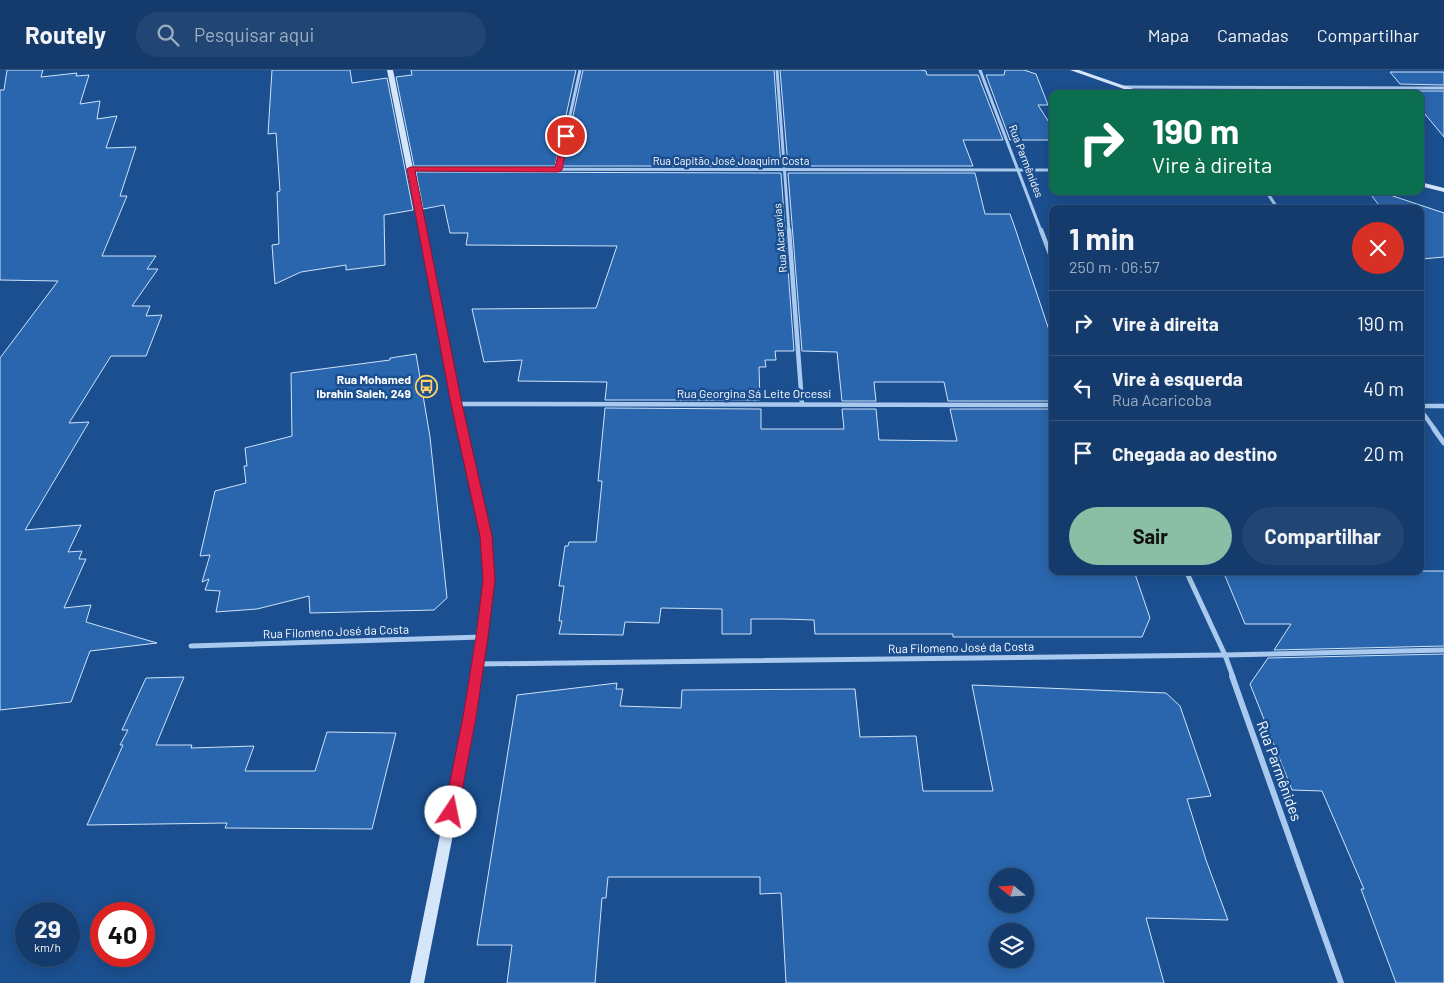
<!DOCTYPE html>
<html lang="pt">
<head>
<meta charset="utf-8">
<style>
  :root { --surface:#143b6b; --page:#214673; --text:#f1f3f6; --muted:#9dadc1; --line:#33557e; --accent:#8abfa5 }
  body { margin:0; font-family:Barlow,sans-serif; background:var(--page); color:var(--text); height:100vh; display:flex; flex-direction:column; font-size:19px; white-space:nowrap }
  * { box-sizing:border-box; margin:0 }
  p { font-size:16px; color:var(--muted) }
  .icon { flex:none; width:28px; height:28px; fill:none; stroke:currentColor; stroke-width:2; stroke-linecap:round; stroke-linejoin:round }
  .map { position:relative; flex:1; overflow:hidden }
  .details { position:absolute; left:1049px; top:135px; width:375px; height:370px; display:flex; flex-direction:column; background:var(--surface); border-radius:10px; box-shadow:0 2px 12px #0003,0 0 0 1px var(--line) }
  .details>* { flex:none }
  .hud { position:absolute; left:1049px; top:20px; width:375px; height:105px; border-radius:10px; box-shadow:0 2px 12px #0003,0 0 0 1px var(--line); background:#0b6e4f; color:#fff; overflow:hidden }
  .needle { width:32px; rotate:288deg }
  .buttons { position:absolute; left:989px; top:798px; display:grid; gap:10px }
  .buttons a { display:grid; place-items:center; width:45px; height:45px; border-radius:50%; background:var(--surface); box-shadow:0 2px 12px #0003,0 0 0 1px var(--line); font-size:25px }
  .speed { position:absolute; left:15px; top:832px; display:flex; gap:10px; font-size:25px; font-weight:700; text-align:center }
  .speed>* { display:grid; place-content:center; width:65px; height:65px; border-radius:50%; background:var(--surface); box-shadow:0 2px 12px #0003,0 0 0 1px var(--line); line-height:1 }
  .speed small { font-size:12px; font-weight:400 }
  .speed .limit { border:8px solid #d22; background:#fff; color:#111 }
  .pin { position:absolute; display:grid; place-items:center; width:42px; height:42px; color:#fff; margin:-21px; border:2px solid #fff; border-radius:50%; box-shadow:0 1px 5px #0007 }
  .me { position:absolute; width:55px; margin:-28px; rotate:11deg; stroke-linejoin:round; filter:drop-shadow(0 0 4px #0008) }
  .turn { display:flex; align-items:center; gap:18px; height:105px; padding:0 20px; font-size:22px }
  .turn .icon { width:65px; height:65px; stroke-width:2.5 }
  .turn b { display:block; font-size:35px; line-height:42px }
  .round { display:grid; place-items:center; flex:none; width:52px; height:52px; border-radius:26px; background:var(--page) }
  .summary { display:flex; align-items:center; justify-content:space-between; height:85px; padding:0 20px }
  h1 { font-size:30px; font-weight:700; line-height:38px }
  .primary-button { display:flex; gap:10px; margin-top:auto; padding:10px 20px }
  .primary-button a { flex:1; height:58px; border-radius:30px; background:var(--accent); color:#111; font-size:20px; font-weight:700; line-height:58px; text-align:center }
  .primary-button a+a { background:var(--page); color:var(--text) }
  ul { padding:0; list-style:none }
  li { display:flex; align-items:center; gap:15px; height:65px; padding:0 20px; border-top:1px solid var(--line) }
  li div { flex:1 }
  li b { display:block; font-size:19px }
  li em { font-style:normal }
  header { display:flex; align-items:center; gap:30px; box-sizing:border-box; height:70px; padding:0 25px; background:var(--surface); border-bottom:1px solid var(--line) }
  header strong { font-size:24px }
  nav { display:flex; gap:28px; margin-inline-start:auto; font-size:18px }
  .search { width:350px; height:45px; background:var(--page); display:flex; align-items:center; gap:12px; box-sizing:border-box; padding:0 18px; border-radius:28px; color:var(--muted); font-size:19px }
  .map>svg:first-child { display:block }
  .building { fill:#2a66ad; stroke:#cfe3fa; fill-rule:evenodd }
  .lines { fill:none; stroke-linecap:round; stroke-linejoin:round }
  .street-far3 { stroke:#a9c9ee; stroke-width:3 }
  .street-far2 { stroke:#a9c9ee; stroke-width:4.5 }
  .street-far1 { stroke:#a9c9ee; stroke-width:5 }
  .street { stroke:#a9c9ee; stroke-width:6 }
  .secondary { fill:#d6e6fa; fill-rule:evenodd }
  .route { fill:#e11d48; stroke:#92132f }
  .labels { text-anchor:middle; stroke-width:5; stroke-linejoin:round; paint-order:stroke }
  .far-street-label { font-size:11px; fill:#fff; stroke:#1b4f8f }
  .poi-label { font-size:12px; font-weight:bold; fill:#fff; stroke:#1b4f8f; text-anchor:end }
  .street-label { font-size:12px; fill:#fff; stroke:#1b4f8f }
  .near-street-label { font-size:15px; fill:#fff; stroke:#1b4f8f }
</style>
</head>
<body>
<header>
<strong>Routely</strong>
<div class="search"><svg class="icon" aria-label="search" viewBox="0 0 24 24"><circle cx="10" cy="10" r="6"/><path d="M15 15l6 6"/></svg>Pesquisar aqui</div>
<nav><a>Mapa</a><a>Camadas</a><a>Compartilhar</a></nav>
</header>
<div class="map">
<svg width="1444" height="913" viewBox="0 0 1444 913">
  <rect width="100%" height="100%" fill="#1b4f8f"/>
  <g class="building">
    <polygon points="7,0 43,0 41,7 77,3 76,6 89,5 80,34 100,31 97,49 117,46 106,78 136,77 120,126 127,126 102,186 156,186 147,199 158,199 132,236 150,236 146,246 162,245 146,286 111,286 69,353 89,352 25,460 81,455 68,482 82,481 79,489 86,489 64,538 91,535 86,552 157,573 90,581 71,632 0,640 0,288 58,211 0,210 0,20 4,20"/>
    <polygon points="272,0 350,0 352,13 387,8 413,140 384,145 385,195 346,200 346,195 301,202 275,214 272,175 279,174 277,122 280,121 276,63 268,64"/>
    <polygon points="411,0 576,0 555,96 414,96 396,7 412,5"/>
    <polygon points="583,0 774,0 781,96 562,96"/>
    <polygon points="780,0 921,0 926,1 927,5 978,5 1003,70 963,70 973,96 788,96"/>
    <polygon points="1005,0 1024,0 1036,4 1048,35 1038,35 1052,57 1052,70 1010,70 986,5 1004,5"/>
    <polygon points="1390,2 1444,2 1444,15 1400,14"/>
    <polygon points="1406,21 1444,21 1444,67 1420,38 1420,24 1408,24"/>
    <polygon points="416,102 781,103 794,281 775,281 776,290 765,290 766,297 759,297 760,330 605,330 607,312 518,311 522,290 484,292 472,239 596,238 617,176 466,175 468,163 450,163 444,135 423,139"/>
    <polygon points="788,103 975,103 985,144 1010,144 1014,155 1052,269 1052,331 948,331 944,312 874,312 876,331 842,331 837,282 802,281"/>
    <polygon points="1368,121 1378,121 1444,143 1444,187 1422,189 1420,187 1420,139 1382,139"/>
    <polygon points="416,284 430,367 447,528 434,540 310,543 309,526 257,539 216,542 220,521 205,520 209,509 202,512 210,485 200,486 215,421 246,413 244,396 247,396 245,378 292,366 291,303 390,290 390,288"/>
    <polygon points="605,338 761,339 761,359 844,359 842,339 876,339 879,370 957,371 950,339 1052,339 1052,501 1134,501 1150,548 1142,567 953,567 953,564 815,564 814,550 784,549 751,549 751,564 722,564 722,539 661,538 659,553 625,552 623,565 559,564 562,551 559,551 564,516 559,516 565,476 568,476 569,472 596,472 602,411 598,411"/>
    <polygon points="1223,501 1444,501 1444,576 1274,580 1291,554 1245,554"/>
    <polygon points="1444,584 1444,913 1396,913 1361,819 1364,819 1322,721 1292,720 1250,614 1268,588"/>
    <polygon points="184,607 156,675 192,675 191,678 254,676 245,701 315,701 327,662 396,663 372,759 225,758 227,753 87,755 123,675 120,675 128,660 122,660 146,608"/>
    <path d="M617,613L616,619H623L620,636L681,638L682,620L855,619L860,667L916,666L923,721H993L972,615L1166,623L1180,636L1211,726L1187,729L1206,790L1228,850L1146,848L1164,913H786L781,823L760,824V807H608L606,828H602L595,913H507L512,875H477L517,625ZM998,806H1025V834H998ZM998,861H1025V889H998Z"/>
  </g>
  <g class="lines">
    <g class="street-far3">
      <polyline points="777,0 789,161"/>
      <polyline points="980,0 1041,161"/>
      <polyline points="1124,17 1444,18"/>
      <polyline points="410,99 1052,100"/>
      <polyline points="558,100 580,0"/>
      <polyline points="1266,121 1278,139"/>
    </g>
    <g class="street-far2">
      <polyline points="789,160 802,334"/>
      <polyline points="1041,160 1052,189"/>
      <polyline points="457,334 1052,335"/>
      <polyline points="1420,336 1444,336"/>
      <polyline points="1420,339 1435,360"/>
    </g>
    <g class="street-far1">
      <polyline points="1434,359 1444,373"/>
      <polyline points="1186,501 1225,585 1233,607"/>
      <polyline points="191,576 482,567"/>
      <polyline points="478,594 1225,585 1444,580"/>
    </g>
    <polyline class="street" points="1232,606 1341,913"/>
    <g class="secondary">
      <polygon points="387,0 393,0 461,334 491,466 494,510 476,647 424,913 410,913 464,647 484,510 481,466 453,334"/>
      <polygon points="1070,0 1079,0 1148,24 1138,24"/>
      <polygon points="1420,112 1444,118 1444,122 1420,116"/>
    </g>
  </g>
  <polygon class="route" points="563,65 569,66 562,100 558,102 415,101 462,334 492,466 495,510 488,567 476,647 458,742 456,747 451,749 446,747 444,742 463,647 476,567 483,510 480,466 451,334 407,99 410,97 555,97"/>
  <defs>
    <symbol id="bus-ring" viewBox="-11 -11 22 22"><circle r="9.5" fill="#1b4f8f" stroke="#ffd166" stroke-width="1.5"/><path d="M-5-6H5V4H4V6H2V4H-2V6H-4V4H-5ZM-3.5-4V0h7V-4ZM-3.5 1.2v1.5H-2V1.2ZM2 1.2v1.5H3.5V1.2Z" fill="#ffd166"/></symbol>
  </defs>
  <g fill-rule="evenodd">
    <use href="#bus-ring" x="414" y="304" width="25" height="25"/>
  </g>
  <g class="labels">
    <g class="far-street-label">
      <text x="731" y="95">Rua Capitão José Joaquim Costa</text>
      <text transform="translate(1026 91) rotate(69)" y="4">Rua Parmênides</text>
      <text transform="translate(780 168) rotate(-95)" y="4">Rua Alcaravias</text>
    </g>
    <g class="poi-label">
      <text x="411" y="314">Rua Mohamed<tspan x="411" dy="14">Ibrahin Saleh, 249</tspan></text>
    </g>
    <g class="street-label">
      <text x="754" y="328">Rua Georgina Sá Leite Orcessi</text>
      <text transform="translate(336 562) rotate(-2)" y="4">Rua Filomeno José da Costa</text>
      <text transform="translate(961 578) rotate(-1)" y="4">Rua Filomeno José da Costa</text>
    </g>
    <g class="near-street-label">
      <text transform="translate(1279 701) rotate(70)" y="5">Rua Parmênides</text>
    </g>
  </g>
</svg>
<div class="buttons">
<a><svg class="needle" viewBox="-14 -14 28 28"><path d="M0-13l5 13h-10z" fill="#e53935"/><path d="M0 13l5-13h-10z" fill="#9dadc1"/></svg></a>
<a><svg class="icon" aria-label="layers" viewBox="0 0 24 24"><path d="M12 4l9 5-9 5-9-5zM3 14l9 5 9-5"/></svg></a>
</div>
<div class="speed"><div>29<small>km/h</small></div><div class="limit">40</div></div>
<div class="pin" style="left:566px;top:66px;background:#d93025"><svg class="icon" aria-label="arrive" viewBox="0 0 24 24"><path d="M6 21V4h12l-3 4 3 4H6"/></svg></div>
<svg class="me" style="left:451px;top:742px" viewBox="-20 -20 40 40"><circle r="19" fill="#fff"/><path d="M0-13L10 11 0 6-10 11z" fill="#e11d48"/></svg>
<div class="hud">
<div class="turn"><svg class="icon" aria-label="right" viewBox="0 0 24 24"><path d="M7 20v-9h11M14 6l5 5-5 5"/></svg><div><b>190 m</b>Vire à direita</div></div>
</div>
<section class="details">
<div class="summary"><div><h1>1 min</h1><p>250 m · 06:57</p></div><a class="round" style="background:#d93025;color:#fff"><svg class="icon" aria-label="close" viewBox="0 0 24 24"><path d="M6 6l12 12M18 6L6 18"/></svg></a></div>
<ul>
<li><svg class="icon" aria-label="right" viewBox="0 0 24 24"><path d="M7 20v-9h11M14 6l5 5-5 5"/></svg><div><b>Vire à direita</b></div><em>190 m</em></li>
<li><svg class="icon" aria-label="left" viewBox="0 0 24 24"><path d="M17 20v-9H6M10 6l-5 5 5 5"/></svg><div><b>Vire à esquerda</b><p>Rua Acaricoba</p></div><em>40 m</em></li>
<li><svg class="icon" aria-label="arrive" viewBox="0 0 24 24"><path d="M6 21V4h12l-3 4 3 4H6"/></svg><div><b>Chegada ao destino</b></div><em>20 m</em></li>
</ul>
<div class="primary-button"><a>Sair</a><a>Compartilhar</a></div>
</section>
</div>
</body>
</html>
